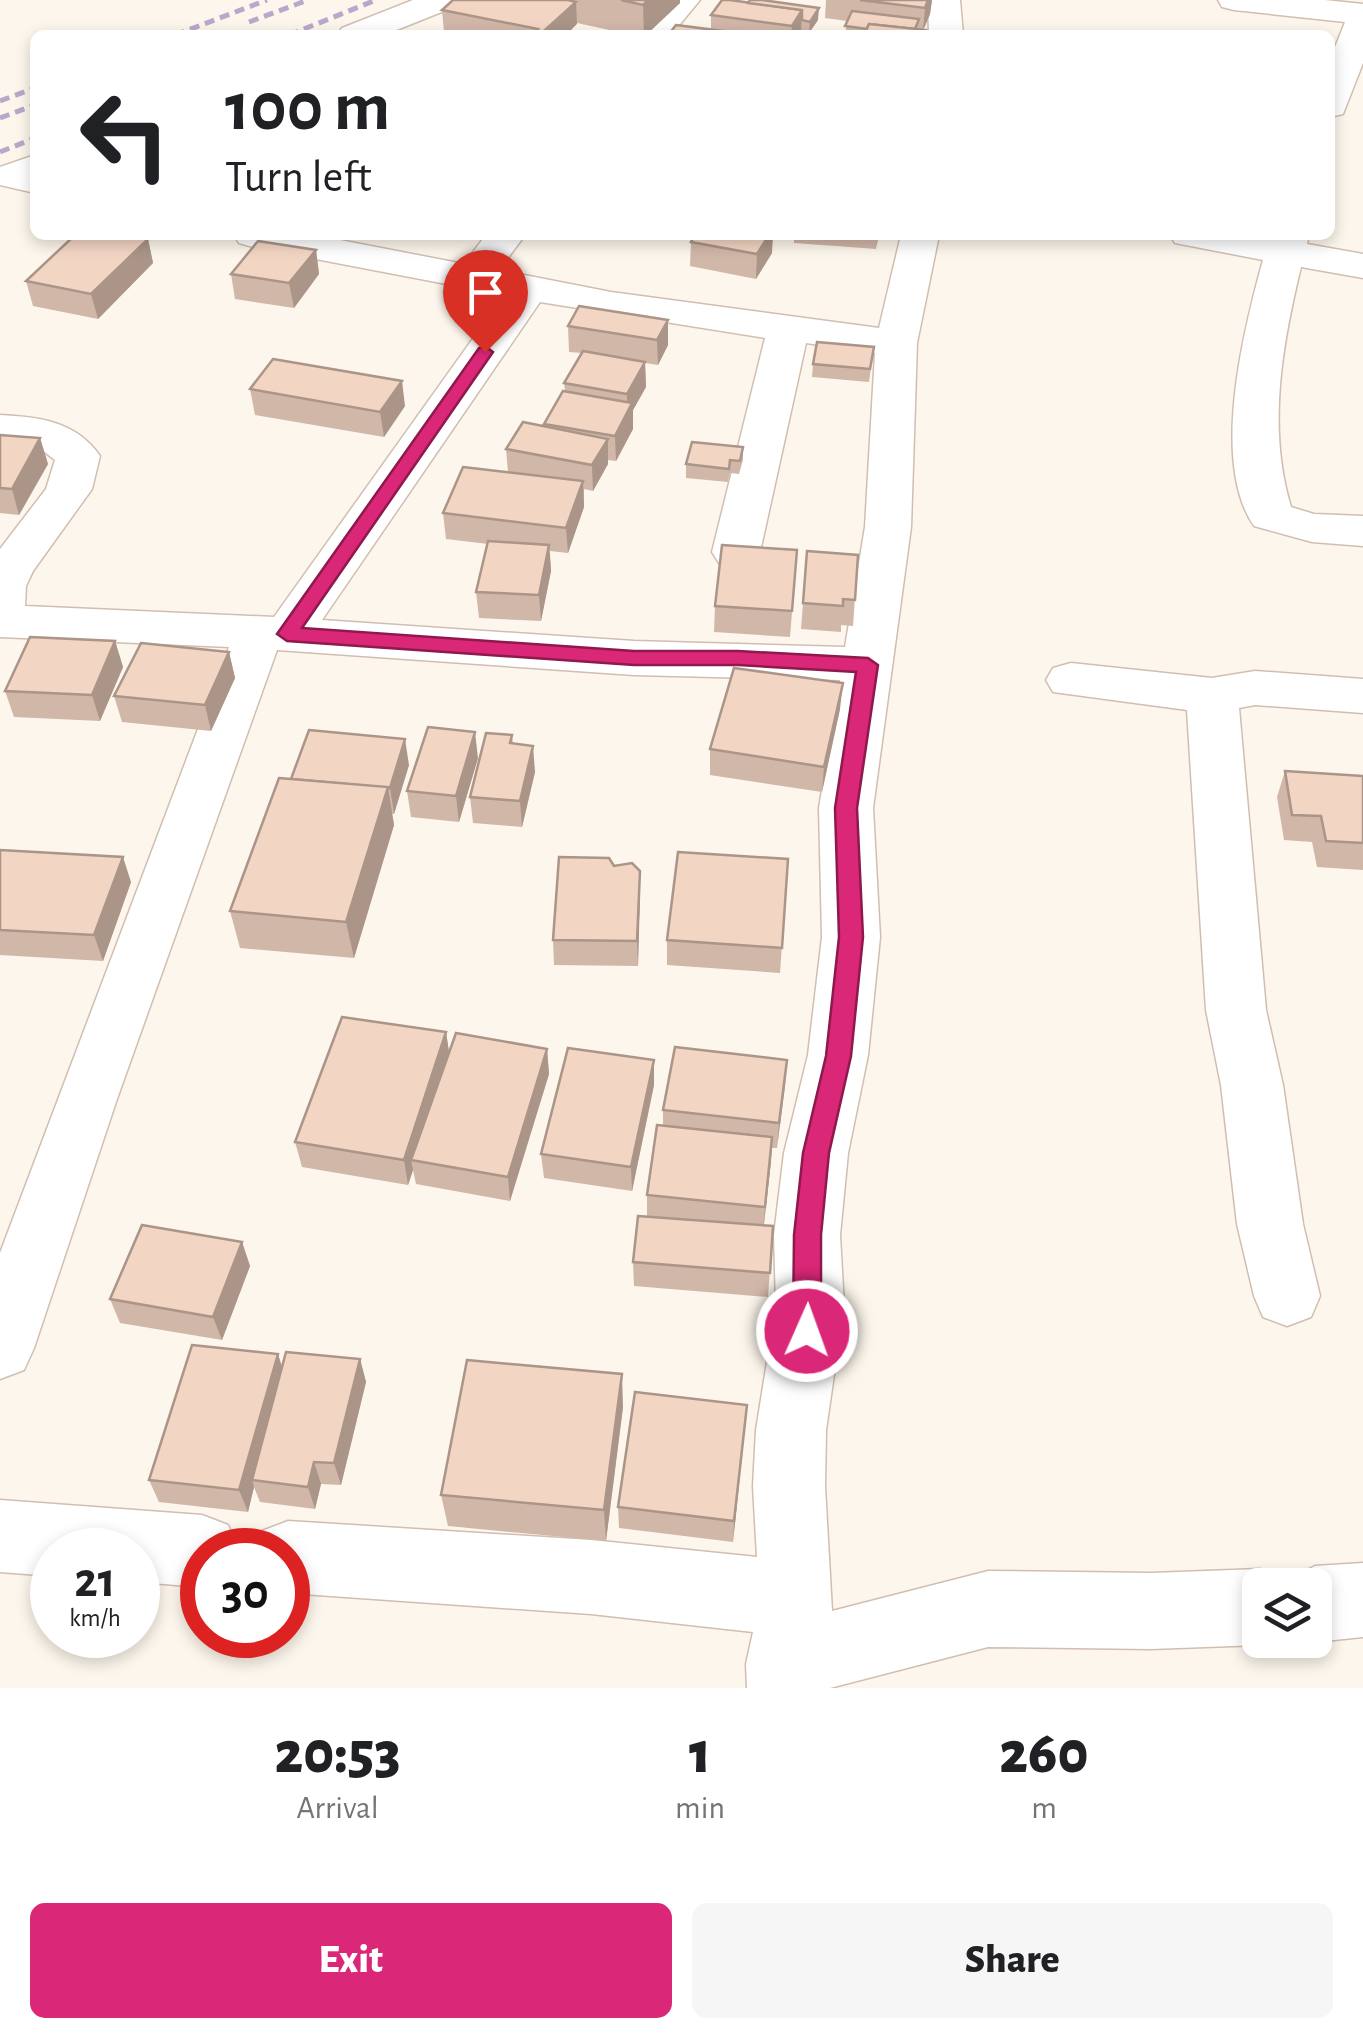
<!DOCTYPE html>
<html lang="en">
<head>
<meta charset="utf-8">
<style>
  :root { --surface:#fff; --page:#f6f6f6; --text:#202124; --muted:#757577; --accent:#db2777 }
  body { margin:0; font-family:"Alegreya Sans",sans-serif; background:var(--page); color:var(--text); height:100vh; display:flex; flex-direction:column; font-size:38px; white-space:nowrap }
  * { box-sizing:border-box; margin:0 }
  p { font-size:32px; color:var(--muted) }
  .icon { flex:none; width:55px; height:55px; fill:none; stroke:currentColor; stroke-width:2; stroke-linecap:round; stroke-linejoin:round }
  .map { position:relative; height:1688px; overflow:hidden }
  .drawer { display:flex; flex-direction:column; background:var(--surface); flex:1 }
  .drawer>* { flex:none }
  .top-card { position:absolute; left:30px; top:30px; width:1305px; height:210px; border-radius:15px; box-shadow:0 5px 15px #0003; background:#fff; color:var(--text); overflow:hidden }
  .buttons { position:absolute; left:1242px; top:1568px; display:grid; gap:20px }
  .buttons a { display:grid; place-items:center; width:90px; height:90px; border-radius:15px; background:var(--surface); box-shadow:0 5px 15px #0003; font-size:50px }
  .speed { position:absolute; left:30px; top:1528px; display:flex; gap:20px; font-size:50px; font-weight:700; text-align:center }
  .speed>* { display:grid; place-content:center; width:130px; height:130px; border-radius:50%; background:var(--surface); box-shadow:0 5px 15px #0003; line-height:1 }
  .speed small { font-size:25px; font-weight:400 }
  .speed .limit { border:15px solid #d22; background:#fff; color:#111 }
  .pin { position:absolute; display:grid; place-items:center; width:85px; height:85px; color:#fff; margin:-102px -42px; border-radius:50% 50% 50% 0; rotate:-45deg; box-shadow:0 0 10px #0007 }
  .pin .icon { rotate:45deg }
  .me { position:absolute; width:110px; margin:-55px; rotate:2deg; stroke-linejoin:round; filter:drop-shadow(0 0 8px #0008) }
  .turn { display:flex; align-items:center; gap:35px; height:210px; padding:0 30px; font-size:45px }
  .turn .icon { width:130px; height:130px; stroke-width:2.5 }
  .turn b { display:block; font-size:70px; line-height:85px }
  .eta { display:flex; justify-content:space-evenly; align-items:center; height:170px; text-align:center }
  .eta b { font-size:60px; font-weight:800; line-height:70px }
  .action { display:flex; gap:20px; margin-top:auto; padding:20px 30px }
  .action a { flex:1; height:115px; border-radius:15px; background:var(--accent); color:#fff; font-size:40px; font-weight:800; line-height:115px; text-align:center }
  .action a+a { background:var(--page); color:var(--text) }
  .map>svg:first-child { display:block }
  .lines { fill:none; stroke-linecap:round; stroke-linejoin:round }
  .minor-casing { stroke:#d1beb0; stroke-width:3 }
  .minor { fill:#fff; fill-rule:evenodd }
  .rail { stroke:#b9a8c9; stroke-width:5; stroke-dasharray:10 6; stroke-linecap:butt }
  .wall { fill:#d1b7a8 }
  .shaded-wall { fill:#aa9588 }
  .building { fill:#f3d5c3; stroke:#aa9588; stroke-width:2.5 }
  .route { fill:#db2777; stroke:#8e194d; stroke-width:2.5 }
</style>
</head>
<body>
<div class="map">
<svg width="1363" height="1688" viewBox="0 0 1363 1688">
  <rect width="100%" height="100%" fill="#fdf6ec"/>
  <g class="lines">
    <defs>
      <g id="minor">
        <polygon points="413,0 458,0 454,7 384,35 337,35 342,28"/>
        <polygon points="667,0 700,0 671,35 633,35"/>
        <polygon points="928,0 960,0 963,35 929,35"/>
        <polygon points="1218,0 1325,0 1363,4 1363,63 1343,114 1330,117 1330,60 1345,22 1234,10 1222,7"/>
        <polygon points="35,155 35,193 0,185 0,167"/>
        <path d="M234,235H314L464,264L486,235H525L499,270L611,292L879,328L901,235H939L917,343L911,527L873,808L880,937L868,1055L848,1153L840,1235L844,1306L826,1430L825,1486L832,1611L988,1571L1151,1573L1260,1569L1287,1581L1315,1566L1363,1563V1637L1315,1642L1311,1640H1315V1585H1260V1640H1271L1260,1645L1151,1649L988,1647L830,1688H747L746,1664L753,1632L591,1614L288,1593V1550H254L262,1531L288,1521L591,1540L757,1557L753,1486L756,1430L776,1306L774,1235L784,1153L808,1055L822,937L819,808L840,680L634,675L277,650L117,1099L34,1348L24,1370L0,1379V1253L229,647L0,637V549L46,489L55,460L33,443L0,441V415C39,417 76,421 100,456L92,489L33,571L26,586L25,606L274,617L504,295L253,247L239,243ZM540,302L765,338L712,552L719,563L736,567L753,563L760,552L806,343L875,353L865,527L845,647L634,641L322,620Z"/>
        <path d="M1170,235H1309L1307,244L1363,254V278L1301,267C1282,345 1267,428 1291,507L1314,514L1363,516V546L1312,542L1254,526C1210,462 1244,329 1263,260L1175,243Z"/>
        <polygon points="1071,663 1212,678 1255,671 1363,679 1363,713 1255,705 1239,708 1266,1010 1283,1085 1303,1224 1320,1296 1311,1317 1287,1326 1263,1317 1254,1296 1237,1224 1221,1085 1206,1010 1187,710 1053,692 1046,680 1053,668"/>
        <polygon points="0,1500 202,1515 228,1525 238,1550 202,1550 202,1587 138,1582 138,1550 52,1550 52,1576 0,1572"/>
      </g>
    </defs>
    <use href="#minor" class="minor-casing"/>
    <use href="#minor" class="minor"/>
    <g class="rail">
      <polyline points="249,22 308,0"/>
      <polyline points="175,35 267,0"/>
      <polyline points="289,35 376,0"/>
      <polyline points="0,101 35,88"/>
      <polyline points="0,118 35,105"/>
      <polyline points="0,152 35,138"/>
    </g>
  </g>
  <g class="wall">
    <polygon points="453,0 680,0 680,3 646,35 633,35 577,23 566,35 568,35 457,35 444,32 442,10"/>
    <polygon points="826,0 932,0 930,14 923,29 926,35 845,35 847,21 825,18"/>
    <polygon points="711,15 818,20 809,33 801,32 800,35 673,35 672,30 711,30"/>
    <polygon points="794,235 896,235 895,238 878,240 876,249 794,243"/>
    <polygon points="148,239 153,263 98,319 33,306 26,281"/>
    <polygon points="691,242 772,253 756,279 690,266"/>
    <polygon points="316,250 319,274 294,308 235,299 231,274"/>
    <polygon points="668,320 668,345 658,365 645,363 646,387 633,410 633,429 616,461 608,460 608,464 593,491 584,489 584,507 568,553 550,551 551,571 541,621 479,618 476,592 488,544 446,539 443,513 508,472 506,449 544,426 544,424 565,391 564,383 582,353 569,352 568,326"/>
    <polygon points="872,360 869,382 812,377 813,364"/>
    <polygon points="250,389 405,406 384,437 255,415"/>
    <polygon points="0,435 40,438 48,464 19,515 0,513"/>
    <polygon points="743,447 743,460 739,474 730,473 728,482 686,478 686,464"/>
    <polygon points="797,550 790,637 714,632 715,606"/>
    <polygon points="807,551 858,555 853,626 841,625 841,632 801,629"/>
    <polygon points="115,641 123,667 100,721 14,717 5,691"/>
    <polygon points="229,652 235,678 211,731 122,722 114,696"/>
    <polygon points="840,709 822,792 710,775 710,749"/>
    <polygon points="512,735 513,744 535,772 522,827 473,823 470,797"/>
    <polygon points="478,758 459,822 411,817 407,791"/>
    <polygon points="409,765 394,814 392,814 394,825 354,958 240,948 230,911 291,779"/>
    <polygon points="1285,771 1363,776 1363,870 1317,867 1312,842 1284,840 1277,797"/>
    <polygon points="0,850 131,882 103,961 0,955"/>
    <polygon points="788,859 780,973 667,965 667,940"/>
    <polygon points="614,866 640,871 638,966 554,965 553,940"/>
    <polygon points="446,1032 449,1053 547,1049 549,1074 510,1201 416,1184 413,1170 408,1185 302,1167 295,1142"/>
    <polygon points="654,1060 654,1085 632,1191 544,1178 541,1154"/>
    <polygon points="787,1060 777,1148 772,1148 764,1225 773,1226 768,1297 634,1286 633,1262 647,1216 647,1195 663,1126 663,1110"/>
    <polygon points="242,1242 250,1266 222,1340 120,1323 110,1299"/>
    <polygon points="278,1354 282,1368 360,1359 366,1382 341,1485 321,1484 315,1509 260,1502 254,1487 248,1512 159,1502 149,1480"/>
    <polygon points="747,1405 733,1542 619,1528 618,1507"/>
    <polygon points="623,1407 606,1541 448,1526 441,1495"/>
  </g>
  <g class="shaded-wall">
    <polygon points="648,0 680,0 680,3 646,35 644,35 643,5"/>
    <polygon points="928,0 932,0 930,14 923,31 925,8"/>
    <polygon points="576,2 577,24 566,35 544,31"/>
    <polygon points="819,8 818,20 809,33 810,22"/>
    <polygon points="802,10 801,33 800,35 791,35 792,26"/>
    <polygon points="769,235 773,235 772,253 756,279 757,254"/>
    <polygon points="148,239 153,263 98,319 91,294"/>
    <polygon points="316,250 319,274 294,308 289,283"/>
    <polygon points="668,320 668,345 658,365 657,340"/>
    <polygon points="645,362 646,387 633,410 633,429 616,461 615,436 627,413 627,394"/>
    <polygon points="402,381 405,406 384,437 380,412"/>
    <polygon points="40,438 48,464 19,515 12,489"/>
    <polygon points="608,439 608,464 593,491 592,465"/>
    <polygon points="583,481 584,507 568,553 566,528"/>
    <polygon points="549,545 551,571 541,621 539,595"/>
    <polygon points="115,641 123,667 100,721 92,695"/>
    <polygon points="229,652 235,678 211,731 205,705"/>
    <polygon points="843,683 840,709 822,792 824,767"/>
    <polygon points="475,732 478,758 459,822 456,796"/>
    <polygon points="405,739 409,765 394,814 390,788"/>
    <polygon points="533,746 535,772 522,827 520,801"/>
    <polygon points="388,787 394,825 354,958 346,922"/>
    <polygon points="123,857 131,882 103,961 94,935"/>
    <polygon points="640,871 640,897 638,966 637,941"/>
    <polygon points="446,1032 450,1058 411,1160 413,1170 408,1185 404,1160"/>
    <polygon points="547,1049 549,1074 510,1201 508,1177"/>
    <polygon points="654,1060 654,1085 632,1191 631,1167"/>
    <polygon points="787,1060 785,1086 777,1148 779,1123"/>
    <polygon points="772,1137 771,1162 763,1231 765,1207"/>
    <polygon points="242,1242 250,1266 222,1340 213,1317"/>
    <polygon points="278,1354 285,1377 252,1480 254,1487 248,1512 239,1490"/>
    <polygon points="360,1359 366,1382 341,1485 334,1463"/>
    <polygon points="622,1374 623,1407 606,1541 604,1510"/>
    <polygon points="747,1405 745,1428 733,1542 734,1521"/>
    <polygon points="314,1462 321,1484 315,1509 308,1487"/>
  </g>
  <g class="building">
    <polygon points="453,0 568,0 576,2 544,31 568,35 532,35 538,29 442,10"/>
    <polygon points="621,0 648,0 643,5"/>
    <polygon points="722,0 730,0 802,10 792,26 711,15"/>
    <polygon points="750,0 762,0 819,8 810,22 802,20 802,10 748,3"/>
    <polygon points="860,0 928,0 925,8"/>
    <polygon points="852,11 919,19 915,29 869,24 867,29 845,26"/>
    <polygon points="869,24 926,30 925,35 864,35"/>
    <polygon points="676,25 723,31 720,35 673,35 676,32 672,30"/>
    <polygon points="735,31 764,35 732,35"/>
    <polygon points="75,235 146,235 148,239 91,294 26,281"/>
    <polygon points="695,235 769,235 757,254 691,242"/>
    <polygon points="258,241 316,250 289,283 231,274"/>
    <polygon points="579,306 668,320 657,340 568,326"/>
    <polygon points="817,342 874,347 870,369 813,364"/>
    <polygon points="583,351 645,362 627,394 564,383"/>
    <polygon points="273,359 402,381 380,412 250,389"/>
    <polygon points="563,391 632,403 615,436 544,424"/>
    <polygon points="523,422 608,439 592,465 506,449"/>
    <polygon points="0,435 40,438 12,489 0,488"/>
    <polygon points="692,442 743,447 740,461 730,460 729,469 686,464"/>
    <polygon points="463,467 583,481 566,528 443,513"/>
    <polygon points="488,541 549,545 539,595 476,592"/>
    <polygon points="722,545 797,550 792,611 715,606"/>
    <polygon points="807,551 858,555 855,600 843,599 843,606 803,603"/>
    <polygon points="30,637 115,641 92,695 5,691"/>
    <polygon points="141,643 229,652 205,705 114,696"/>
    <polygon points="734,668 843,683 824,767 710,749"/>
    <polygon points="428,727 475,732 456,796 407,791"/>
    <polygon points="309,730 405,739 390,788 291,779"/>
    <polygon points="486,733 512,735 510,743 533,746 520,801 470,797"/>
    <polygon points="1285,771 1363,776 1363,843 1326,841 1321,816 1292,815"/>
    <polygon points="279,778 388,787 346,922 230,911"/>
    <polygon points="0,850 123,857 94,935 0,930"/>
    <polygon points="678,852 788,859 782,948 667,940"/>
    <polygon points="559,857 609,858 614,866 632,863 640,871 637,941 553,940"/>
    <polygon points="342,1017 446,1032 404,1160 295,1142"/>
    <polygon points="456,1033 547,1049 508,1177 411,1160"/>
    <polygon points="675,1047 787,1060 779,1123 663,1110"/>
    <polygon points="568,1048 654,1060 631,1167 541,1154"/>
    <polygon points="657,1125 772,1137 765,1207 647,1195"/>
    <polygon points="638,1216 773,1226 770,1273 633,1262"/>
    <polygon points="142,1225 242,1242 213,1317 110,1299"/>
    <polygon points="192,1345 278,1354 239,1490 149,1480"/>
    <polygon points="286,1352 360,1359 334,1463 314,1462 308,1487 252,1480"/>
    <polygon points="467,1360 622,1374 604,1510 441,1495"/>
    <polygon points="635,1392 747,1405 734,1521 618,1507"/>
  </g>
  <polygon class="route" points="485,346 493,352 302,628 634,651 738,651 868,658 878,665 857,808 863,937 851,1056 829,1153 821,1235 821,1331 817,1340 807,1344 797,1340 793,1331 794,1235 803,1153 826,1056 839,937 835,808 856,672 738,665 634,665 287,641 277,634 479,348"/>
</svg>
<div class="buttons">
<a><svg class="icon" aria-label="layers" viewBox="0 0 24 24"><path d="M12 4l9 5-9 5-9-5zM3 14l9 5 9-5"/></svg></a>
</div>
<div class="speed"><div>21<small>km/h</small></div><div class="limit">30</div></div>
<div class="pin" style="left:485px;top:352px;background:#d93025"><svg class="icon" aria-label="arrive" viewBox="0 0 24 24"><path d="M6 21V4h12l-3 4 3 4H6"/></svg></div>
<svg class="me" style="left:807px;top:1331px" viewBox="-20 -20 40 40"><circle r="17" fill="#db2777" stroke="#fff" stroke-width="3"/><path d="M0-11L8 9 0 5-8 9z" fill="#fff"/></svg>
<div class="top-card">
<div class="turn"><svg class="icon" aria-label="left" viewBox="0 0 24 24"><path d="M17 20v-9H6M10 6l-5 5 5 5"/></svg><div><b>100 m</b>Turn left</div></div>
</div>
</div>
<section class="drawer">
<div class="eta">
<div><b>20:53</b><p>Arrival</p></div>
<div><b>1</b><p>min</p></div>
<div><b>260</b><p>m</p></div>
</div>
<div class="action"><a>Exit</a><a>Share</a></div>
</section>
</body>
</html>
